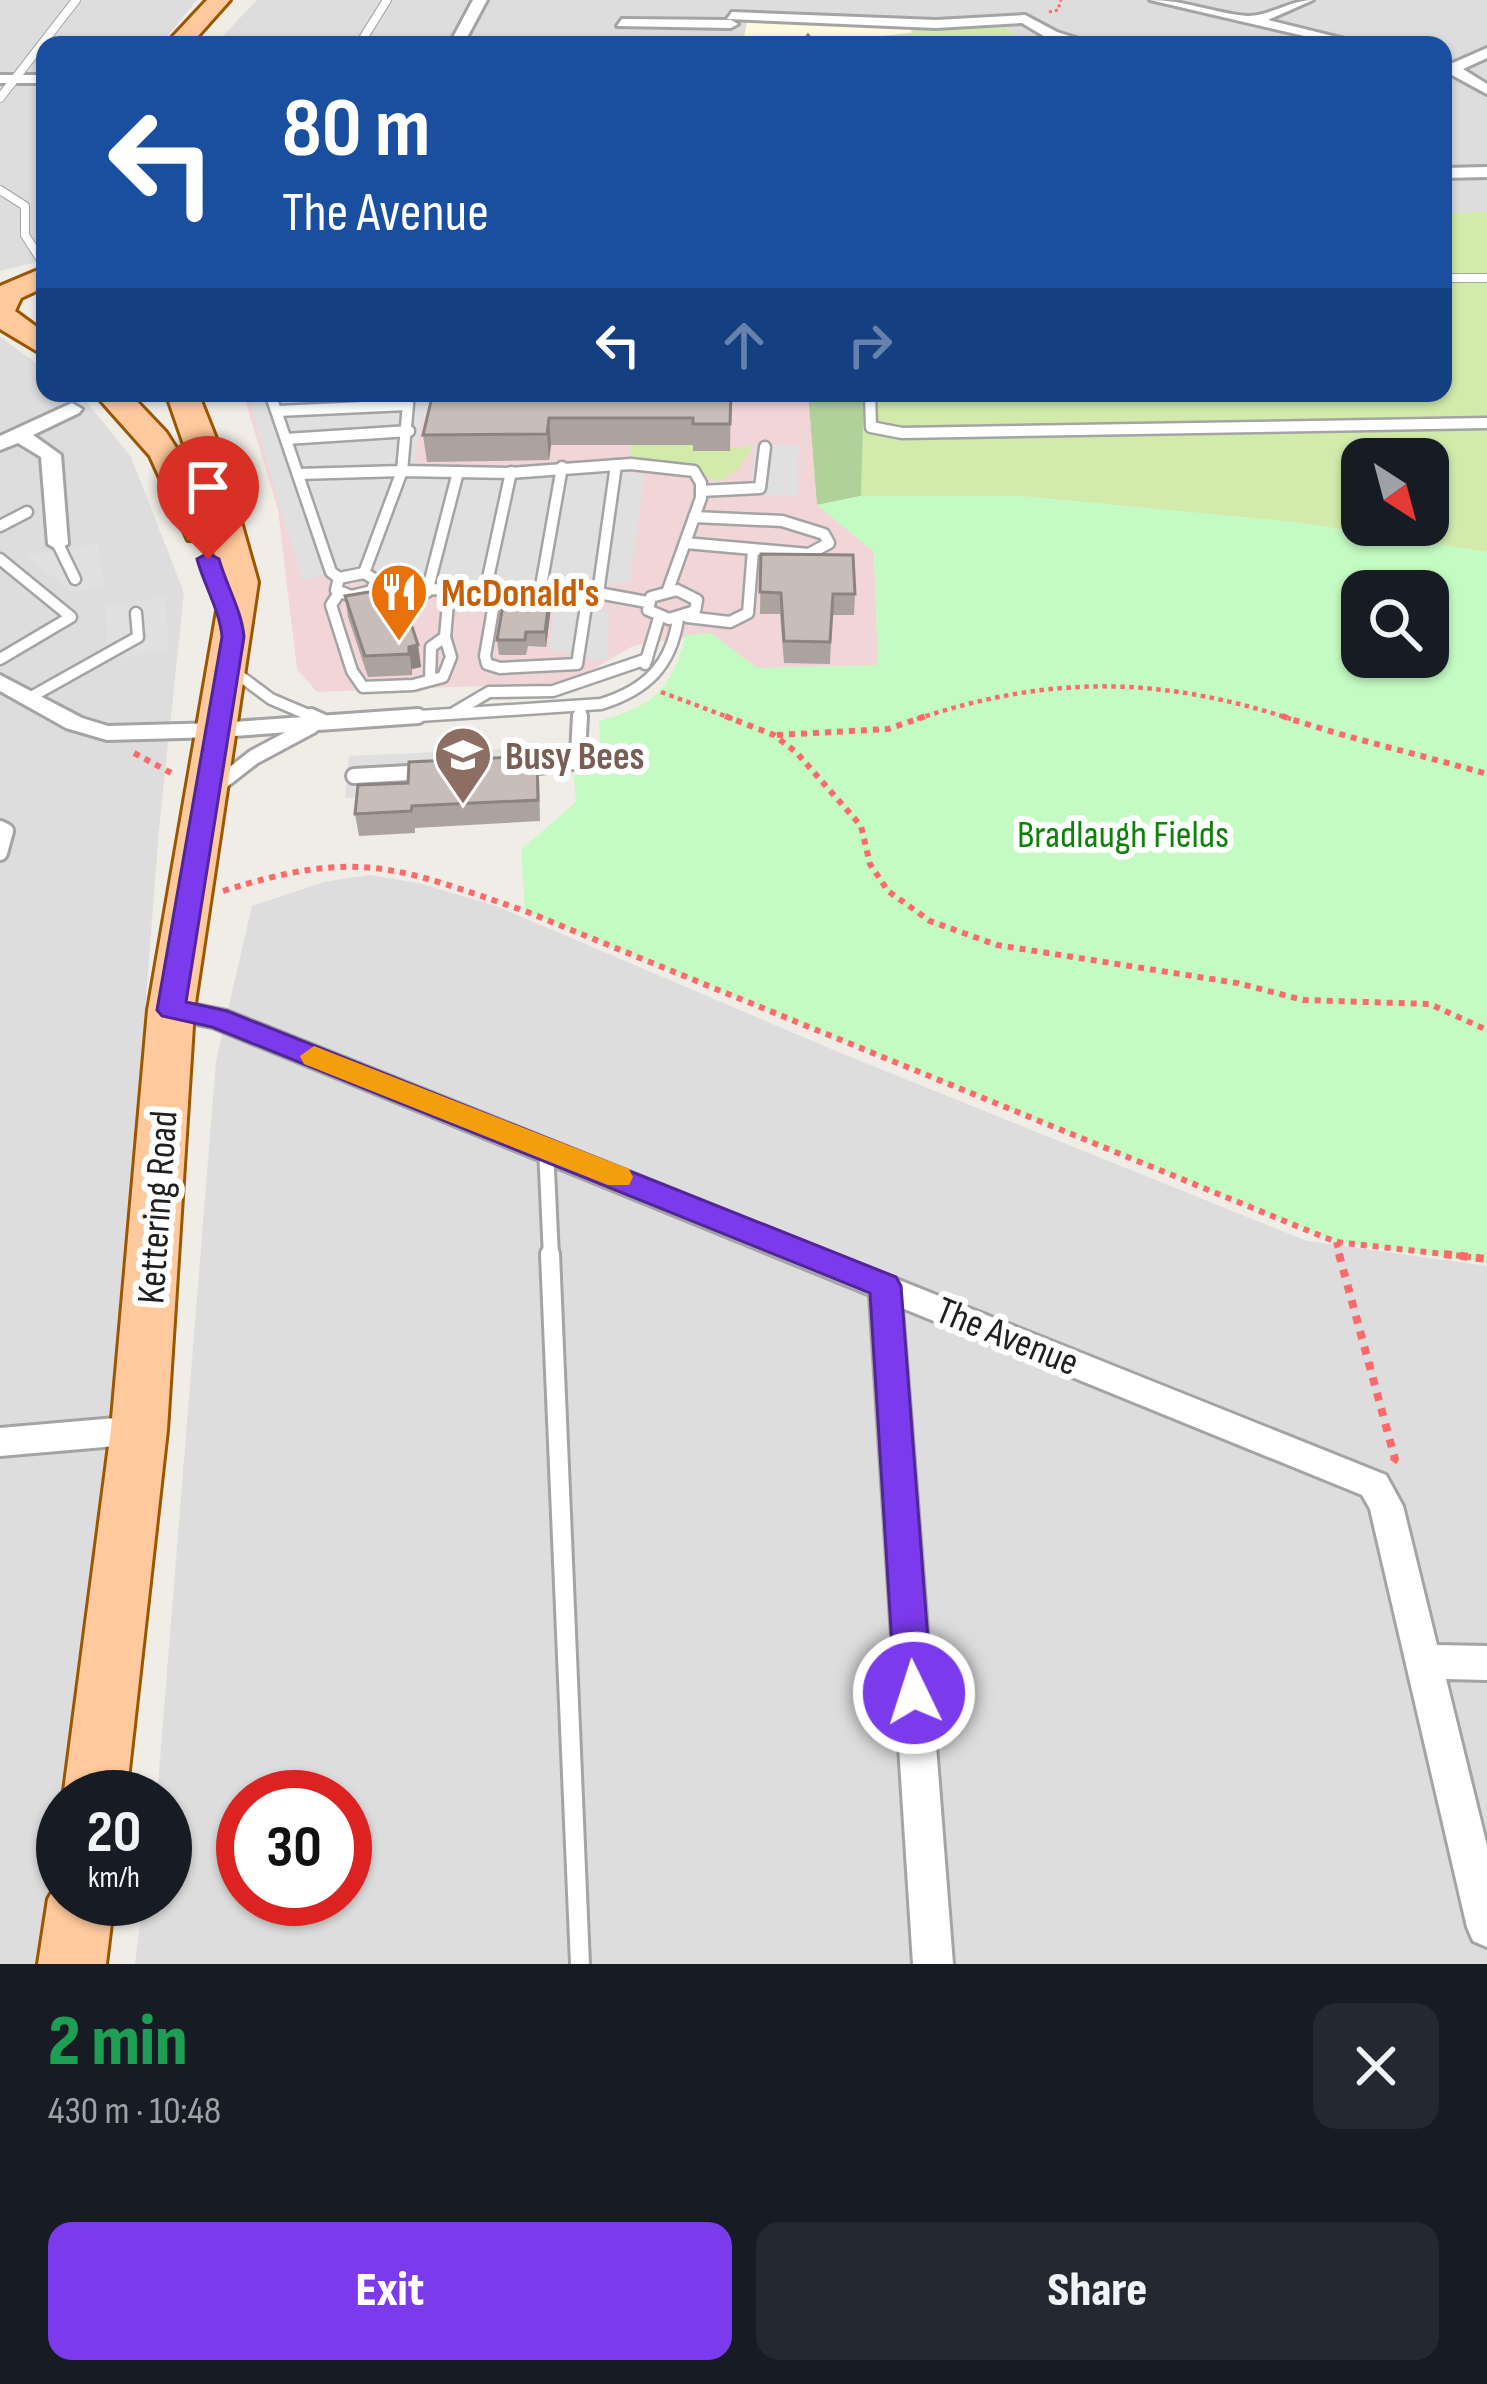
<!DOCTYPE html>
<html lang="en">
<head>
<meta charset="utf-8">
<style>
  :root { --surface:#171b24; --page:#242831; --text:#f1f3f6; --muted:#9ea1a6; --accent:#7c3aed }
  body { margin:0; font-family:"Sofia Sans Condensed",sans-serif; background:var(--page); color:var(--text); height:100vh; display:flex; flex-direction:column; font-size:45px; white-space:nowrap }
  * { box-sizing:border-box; margin:0 }
  p { font-size:39px; color:var(--muted) }
  .icon { flex:none; width:66px; height:66px; fill:none; stroke:currentColor; stroke-width:2; stroke-linecap:round; stroke-linejoin:round }
  .map { position:relative; height:1964px; overflow:hidden }
  .drawer { display:flex; flex-direction:column; background:var(--surface); flex:1 }
  .drawer>* { flex:none }
  .hud { position:absolute; left:36px; top:36px; width:1416px; height:366px; border-radius:24px; box-shadow:0 3px 9px #0004; background:#1a4fa0; color:#fff; overflow:hidden }
  .needle { width:78px; rotate:144deg }
  .controls { position:absolute; left:1341px; top:438px; display:grid; gap:24px }
  .controls a { display:grid; place-items:center; width:108px; height:108px; border-radius:24px; background:var(--surface); box-shadow:0 3px 9px #0004; font-size:60px }
  .speed { position:absolute; left:36px; top:1770px; display:flex; gap:24px; font-size:60px; font-weight:700; text-align:center }
  .speed>* { display:grid; place-content:center; width:156px; height:156px; border-radius:50%; background:var(--surface); box-shadow:0 3px 9px #0004; line-height:1 }
  .speed small { font-size:30px; font-weight:400 }
  .speed .limit { border:18px solid #d22; background:#fff; color:#111 }
  .pin { position:absolute; display:grid; place-items:center; width:102px; height:102px; color:#fff; margin:-123px -51px; border-radius:50% 50% 50% 0; rotate:-45deg; box-shadow:0 0 12px #0007 }
  .pin .icon { rotate:45deg }
  .me { position:absolute; width:132px; margin:-66px; rotate:356deg; stroke-linejoin:round; filter:drop-shadow(0 0 9px #0008) }
  .turn { display:flex; align-items:center; gap:42px; height:252px; padding:0 48px; font-size:54px }
  .turn .icon { width:156px; height:156px; stroke-width:2.5 }
  .turn b { display:block; font-size:84px; line-height:102px }
  .lanes { display:flex; align-items:center; height:114px; padding:0 48px; background:#0003; justify-content:center; gap:60px; direction:ltr }
  .lanes .off { opacity:.35 }
  .round { display:grid; place-items:center; flex:none; width:126px; height:126px; border-radius:24px; background:var(--page) }
  .head { display:flex; align-items:center; justify-content:space-between; height:204px; padding:0 48px }
  h1 { font-size:72px; font-weight:800; line-height:90px; color:#1e9e55 }
  .button { display:flex; gap:24px; margin-top:auto; padding:24px 48px }
  .button a { flex:1; height:138px; border-radius:24px; background:var(--accent); color:#fff; font-size:48px; font-weight:800; line-height:138px; text-align:center }
  .button a+a { background:var(--page); color:var(--text) }
  .map>svg:first-child { display:block }
  .residential { fill:#dedddd; fill-rule:evenodd }
  .commercial { fill:#f1d5d7 }
  .education { fill:#fffbe0 }
  .grass { fill:#d2ebab; fill-rule:evenodd }
  .forest { fill:#b0d19a }
  .park { fill:#c4fbc2; fill-rule:evenodd }
  .parking { fill:#e0e0e0 }
  .lines { fill:none; stroke-linecap:round; stroke-linejoin:round }
  .lane-far3-casing { stroke:#a4a4a4; stroke-width:10 }
  .lane-far2-casing { stroke:#a4a4a4; stroke-width:15 }
  .lane-far1-casing { stroke:#a4a4a4; stroke-width:20 }
  .lane-casing { stroke:#a4a4a4; stroke-width:24 }
  .street-casing { stroke:#a4a4a4; stroke-width:6 }
  .primary-casing { stroke:#9b5600; stroke-width:6 }
  .path-far3 { stroke:#fd6a6c; stroke-width:3; stroke-dasharray:3 3; stroke-linecap:butt }
  .path-far2 { stroke:#fd6a6c; stroke-width:4.5; stroke-dasharray:4.5 4.5; stroke-linecap:butt }
  .path-far1 { stroke:#fd6a6c; stroke-width:6; stroke-dasharray:6 6; stroke-linecap:butt }
  .path { stroke:#fd6a6c; stroke-width:8; stroke-dasharray:8 8; stroke-linecap:butt }
  .lane-far3 { stroke:#fff; stroke-width:8 }
  .lane-far2 { stroke:#fff; stroke-width:10 }
  .lane-far1 { stroke:#fff; stroke-width:14 }
  .lane { stroke:#fff; stroke-width:18 }
  .street { fill:#fff; fill-rule:evenodd }
  .primary { fill:#fec99d; fill-rule:evenodd }
  .wall { fill:#aca39f }
  .shaded-wall { fill:#8c8482 }
  .building { fill:#c8bdb9; stroke:#8c8482; stroke-width:3 }
  .route { fill:#7c3aed; stroke:#51269a; stroke-width:3 }
  .slow { fill:#f59e0b }
  .labels { text-anchor:middle; stroke-width:12; stroke-linejoin:round; paint-order:stroke }
  .food-label { font-size:39px; font-weight:bold; fill:#c56008; stroke:#fff; text-anchor:start }
  .education-label { font-size:39px; font-weight:bold; fill:#785e54; stroke:#fff; text-anchor:start }
  .park-label { font-size:39px; fill:#0d8209; stroke:#fff }
  .street-label { font-size:39px; fill:#202020; stroke:#fff }
</style>
</head>
<body>
<div class="map">
<svg width="1487" height="1964" viewBox="0 0 1487 1964">
  <rect width="100%" height="100%" fill="#f0ece6"/>
  <g class="residential">
    <polygon points="0,0 197,0 160,45 45,45 45,260 0,271"/>
    <polygon points="257,0 1487,0 1487,212 1443,213 1443,45 214,45"/>
    <polygon points="0,337 45,369 45,393 81,395 131,457 184,593 159,829 102,1568 36,1964 0,1964"/>
    <path d="M369,875L418,883L496,906L843,1054L1307,1241L1487,1266V1964H135L143,1899H165V1797H157L216,1061L252,906L324,882ZM243,1797H345V1899H243Z"/>
  </g>
  <polygon class="commercial" points="243,393 808,393 817,504 874,552 878,665 757,668 710,633 633,646 569,683 317,692 297,669 278,510"/>
  <polygon class="education" points="748,19 1005,28 1035,45 742,45"/>
  <g class="grass">
    <polygon points="912,28 1005,28 1035,45 864,45 861,42 876,42 881,36 911,33"/>
    <path d="M1487,212V552L1294,522L1019,496H861L864,393H1443V213ZM1362,459H1428V525H1362Z"/>
    <polygon points="631,445 694,445 694,451 753,446 739,468 718,482 679,463 630,460"/>
  </g>
  <polygon class="forest" points="808,393 864,393 861,496 817,505"/>
  <path class="park" d="M861,496H1019L1294,522L1487,552V1263L1336,1242L525,911L521,850L576,802L574,776L601,751L599,721C653,707 672,689 686,635L711,633L757,668L878,665L874,552L817,505ZM1362,591H1428V657H1362Z"/>
  <g class="parking">
    <polygon points="247,393 436,393 430,417 422,418 414,469 630,463 628,474 645,474 630,582 586,587 389,585 357,568 302,581"/>
    <polygon points="754,444 799,445 797,496 750,495"/>
    <polygon points="97,543 105,587 72,592 27,556"/>
    <polygon points="165,597 169,650 107,660 106,606"/>
    <polygon points="555,606 610,612 607,659 567,661 569,652 549,652"/>
    <polygon points="551,747 551,774 400,781 398,795 345,798 349,756"/>
  </g>
  <g class="lines">
    <defs>
      <g id="lane-far3">
        <polyline points="359,45 387,0"/>
        <polyline points="0,98 76,0"/>
        <polyline points="0,190 25,206 25,235 45,266"/>
        <polyline points="1443,278 1487,278"/>
      </g>
      <g id="lane-far2">
        <polyline points="270,393 331,572 339,578"/>
        <polyline points="870,393 871,427 902,433 1487,423"/>
        <polyline points="277,411 407,405"/>
        <polyline points="286,439 409,431"/>
        <polyline points="298,474 402,471 409,393"/>
        <polyline points="701,491 760,488 765,447"/>
        <polyline points="0,526 27,512"/>
        <polyline points="685,543 809,554 829,543 824,534 782,521 694,517"/>
        <polyline points="58,544 75,579"/>
        <polyline points="0,559 71,617 0,659"/>
        <polyline points="364,573 402,471 510,473 631,464 694,471 701,483 701,498 668,590"/>
        <polygon points="364,573 376,580 371,591 351,596 336,590 339,578"/>
        <polyline points="374,588 598,593 647,602"/>
        <polygon points="677,590 697,600 695,611 669,619 648,610 651,597"/>
        <polyline points="427,592 458,472"/>
        <polyline points="485,592 511,472"/>
        <polyline points="496,592 485,656 487,664 500,668 577,664 588,593"/>
        <polyline points="540,592 562,467"/>
        <polyline points="339,593 331,605 352,671 363,687 413,685 443,677 451,657 445,637"/>
        <polyline points="598,593 616,465"/>
        <polyline points="687,617 730,622 748,613 753,550"/>
        <polyline points="645,664 659,618"/>
        <polyline points="232,670 271,699 318,719"/>
        <polyline points="430,680 431,647 445,637 449,592"/>
        <polyline points="29,698 138,637 136,613"/>
        <polyline points="455,712 489,692 553,691 647,659"/>
        <path d="M374,719L601,704C646,690 671,666 678,619"/>
        <polyline points="580,719 581,706"/>
      </g>
      <g id="lane-far1">
        <polyline points="311,716 322,721"/>
        <polyline points="219,730 418,716"/>
        <polyline points="521,768 572,762 578,754 580,716"/>
        <polyline points="354,776 427,772"/>
        <polyline points="214,788 254,757 312,726"/>
        <polyline points="0,828 6,831 0,853"/>
        <polyline points="546,1148 551,1257"/>
      </g>
      <polyline id="lane" points="550,1254 580,1964"/>
      <g id="street">
        <polygon points="473,0 487,0 463,45 449,45"/>
        <path d="M1150,0C1184,0 1214,13 1247,16C1268,17 1290,0 1313,0L1268,20L1369,45H1343Z"/>
        <polygon points="732,12 936,20 1025,15 1057,32 1098,45 1047,38 1022,23 936,28 727,19"/>
        <polygon points="622,19 731,20 738,24 731,28 617,26"/>
        <polygon points="1487,48 1487,58 1463,69 1487,84 1487,94 1452,75 1443,78 1443,59 1453,63"/>
        <rect x="0" y="75" width="45" height="8"/>
        <polygon points="1487,167 1487,177 1443,178 1443,168"/>
        <polygon points="72,403 82,409 79,413 33,435 61,455 68,544 58,550 48,544 41,457 18,443 0,450 0,436"/>
        <polygon points="0,675 82,718 108,726 219,723 231,730 219,737 107,740 66,728 0,691"/>
        <polygon points="171,1000 227,1011 1386,1475 1403,1506 1437,1645 1487,1646 1487,1680 1446,1679 1487,1846 1487,1947 1473,1941 1467,1927 1370,1509 1362,1495 902,1308 953,1964 913,1964 870,1295 212,1027 161,1017 157,1010 161,1003"/>
        <polygon points="139,1416 151,1420 156,1430 151,1440 139,1444 0,1456 0,1428"/>
      </g>
      <g id="primary">
        <polygon points="207,0 230,0 190,45 165,45"/>
        <polygon points="45,267 45,287 21,298 15,311 45,333 45,356 0,329 0,286"/>
        <polygon points="94,393 129,393 166,432 196,479 166,393 198,393 221,451 258,582 194,1010 167,1430 126,1797 63,1799 111,1430 148,1010 222,582 211,541 188,540 150,456"/>
        <polygon points="63,1873 63,1899 114,1899 106,1964 38,1964 48,1899"/>
      </g>
    </defs>
    <use href="#lane-far3" class="lane-far3-casing"/>
    <use href="#lane-far2" class="lane-far2-casing"/>
    <use href="#lane-far1" class="lane-far1-casing"/>
    <use href="#lane" class="lane-casing"/>
    <use href="#street" class="street-casing"/>
    <use href="#primary" class="primary-casing"/>
    <polyline class="path-far3" points="1049,12 1058,10 1061,0"/>
    <g class="path-far2">
      <polyline points="661,692 733,719"/>
      <path d="M917,719C1049,675 1159,676 1291,719"/>
    </g>
    <g class="path-far1">
      <polyline points="725,716 774,735 797,753 861,826 870,864 888,891 930,921 997,945 1237,983 1303,1000 1430,1004 1487,1030"/>
      <path d="M1282,716C1350,739 1418,754 1487,774"/>
      <polyline points="777,735 888,729 926,716"/>
      <polyline points="134,753 175,775"/>
      <path d="M223,891C359,848 396,867 525,911L1336,1242L1471,1257"/>
      <polyline points="1336,1242 1340,1257"/>
    </g>
    <g class="path">
      <polyline points="1339,1254 1395,1459 1391,1464"/>
      <polyline points="1444,1254 1487,1259"/>
    </g>
    <use href="#lane-far3" class="lane-far3"/>
    <use href="#lane-far2" class="lane-far2"/>
    <use href="#lane-far1" class="lane-far1"/>
    <use href="#lane" class="lane"/>
    <use href="#street" class="street"/>
    <use href="#primary" class="primary"/>
  </g>
  <g class="wall">
    <polygon points="731,393 730,451 693,451 693,445 551,445 549,460 427,462 423,435"/>
    <polygon points="761,554 855,594 854,615 832,615 830,664 784,663 780,614 760,614"/>
    <polygon points="550,593 551,607 546,647 528,646 526,655 499,655 497,640"/>
    <polygon points="345,596 418,645 421,667 412,669 412,675 368,677 348,617"/>
    <polygon points="539,777 540,821 415,828 415,833 359,836 355,814"/>
  </g>
  <g class="shaded-wall">
    <polygon points="549,418 551,445 549,460 547,434"/>
    <polygon points="550,593 551,607 546,647 545,632"/>
    <polygon points="418,645 421,667 412,669 412,675 409,647"/>
  </g>
  <g class="building">
    <polygon points="808,35 816,45 801,45"/>
    <polygon points="433,393 731,393 730,424 693,424 693,418 549,418 547,434 423,435"/>
    <polygon points="761,554 853,555 855,594 833,594 830,642 784,641 781,593 760,592"/>
    <polygon points="399,587 418,645 409,647 409,654 365,656 345,596"/>
    <polygon points="505,593 550,593 545,632 526,632 525,640 497,640"/>
    <polygon points="537,756 538,800 412,806 411,811 355,814 358,785 408,783 409,762"/>
  </g>
  <path class="route" d="M208,553L219,559C226,585 242,611 244,637L186,1002L227,1011L896,1277L901,1286L932,1693L927,1705L914,1710L901,1705L895,1693L870,1293L212,1027L162,1016L157,1010L222,637C220,611 204,585 197,559Z"/>
  <polygon class="slow" points="314,1046 629,1169 633,1177 629,1185 608,1185 304,1064 300,1056"/>
  <defs>
    <symbol id="restaurant-pin" viewBox="-11 -11 22 30"><path d="M0 17L-7.5 6A9.5 9.5 0 1 1 7.5 6Z" fill="#e8710a" stroke="#fff"/><path d="M-5-6h1v4h1v-4h1v4h1v-4h1v5L-1.5 .5V6h-2V.5L-5-1ZM5-6V6H3V1.5H1.5Q1.5-4 5-6Z" fill="#fff"/></symbol>
    <symbol id="school-pin" viewBox="-11 -11 22 30"><path d="M0 17L-7.5 6A9.5 9.5 0 1 1 7.5 6Z" fill="#8d6e63" stroke="#fff"/><path d="M0-5L7-2L0 1L-7-2ZM-4 1L0 2.5L4 1V4Q0 6-4 4Z" fill="#fff"/></symbol>
  </defs>
  <g fill-rule="evenodd">
    <use href="#restaurant-pin" x="366" y="559" width="66" height="90"/>
    <use href="#school-pin" x="430" y="722" width="66" height="90"/>
  </g>
  <g class="labels">
    <g class="food-label">
      <text x="441" y="606">McDonald's</text>
    </g>
    <g class="education-label">
      <text x="505" y="769">Busy Bees</text>
    </g>
    <g class="park-label">
      <text x="1123" y="847">Bradlaugh Fields</text>
    </g>
    <g class="street-label">
      <text transform="translate(156 1207) rotate(-86)" y="14">Kettering Road</text>
      <text transform="translate(1008 1335) rotate(22)" y="14">The Avenue</text>
    </g>
  </g>
</svg>
<div class="controls">
<a><svg class="needle" viewBox="-14 -14 28 28"><path d="M0-13l5 13h-10z" fill="#e53935"/><path d="M0 13l5-13h-10z" fill="#9ea1a6"/></svg></a>
<a><svg class="icon" aria-label="search" viewBox="0 0 24 24"><circle cx="10" cy="10" r="6"/><path d="M15 15l6 6"/></svg></a>
</div>
<div class="speed"><div>20<small>km/h</small></div><div class="limit">30</div></div>
<div class="pin" style="left:208px;top:559px;background:#d93025"><svg class="icon" aria-label="arrive" viewBox="0 0 24 24"><path d="M6 21V4h12l-3 4 3 4H6"/></svg></div>
<svg class="me" style="left:914px;top:1693px" viewBox="-20 -20 40 40"><circle r="17" fill="#7c3aed" stroke="#fff" stroke-width="3"/><path d="M0-11L8 9 0 5-8 9z" fill="#fff"/></svg>
<div class="hud">
<div class="turn"><svg class="icon" aria-label="left" viewBox="0 0 24 24"><path d="M17 20v-9H6M10 6l-5 5 5 5"/></svg><div><b>80 m</b>The Avenue</div></div>
<div class="lanes"><svg class="icon" aria-label="left" viewBox="0 0 24 24"><path d="M17 20v-9H6M10 6l-5 5 5 5"/></svg><svg class="icon off" aria-label="ahead" viewBox="0 0 24 24"><path d="M12 20V5M6 11l6-6 6 6"/></svg><svg class="icon off" aria-label="right" viewBox="0 0 24 24"><path d="M7 20v-9h11M14 6l5 5-5 5"/></svg></div>
</div>
</div>
<section class="drawer">
<div class="head"><div><h1>2 min</h1><p>430 m · 10:48</p></div><a class="round"><svg class="icon" aria-label="close" viewBox="0 0 24 24"><path d="M6 6l12 12M18 6L6 18"/></svg></a></div>
<div class="button"><a>Exit</a><a>Share</a></div>
</section>
</body>
</html>
